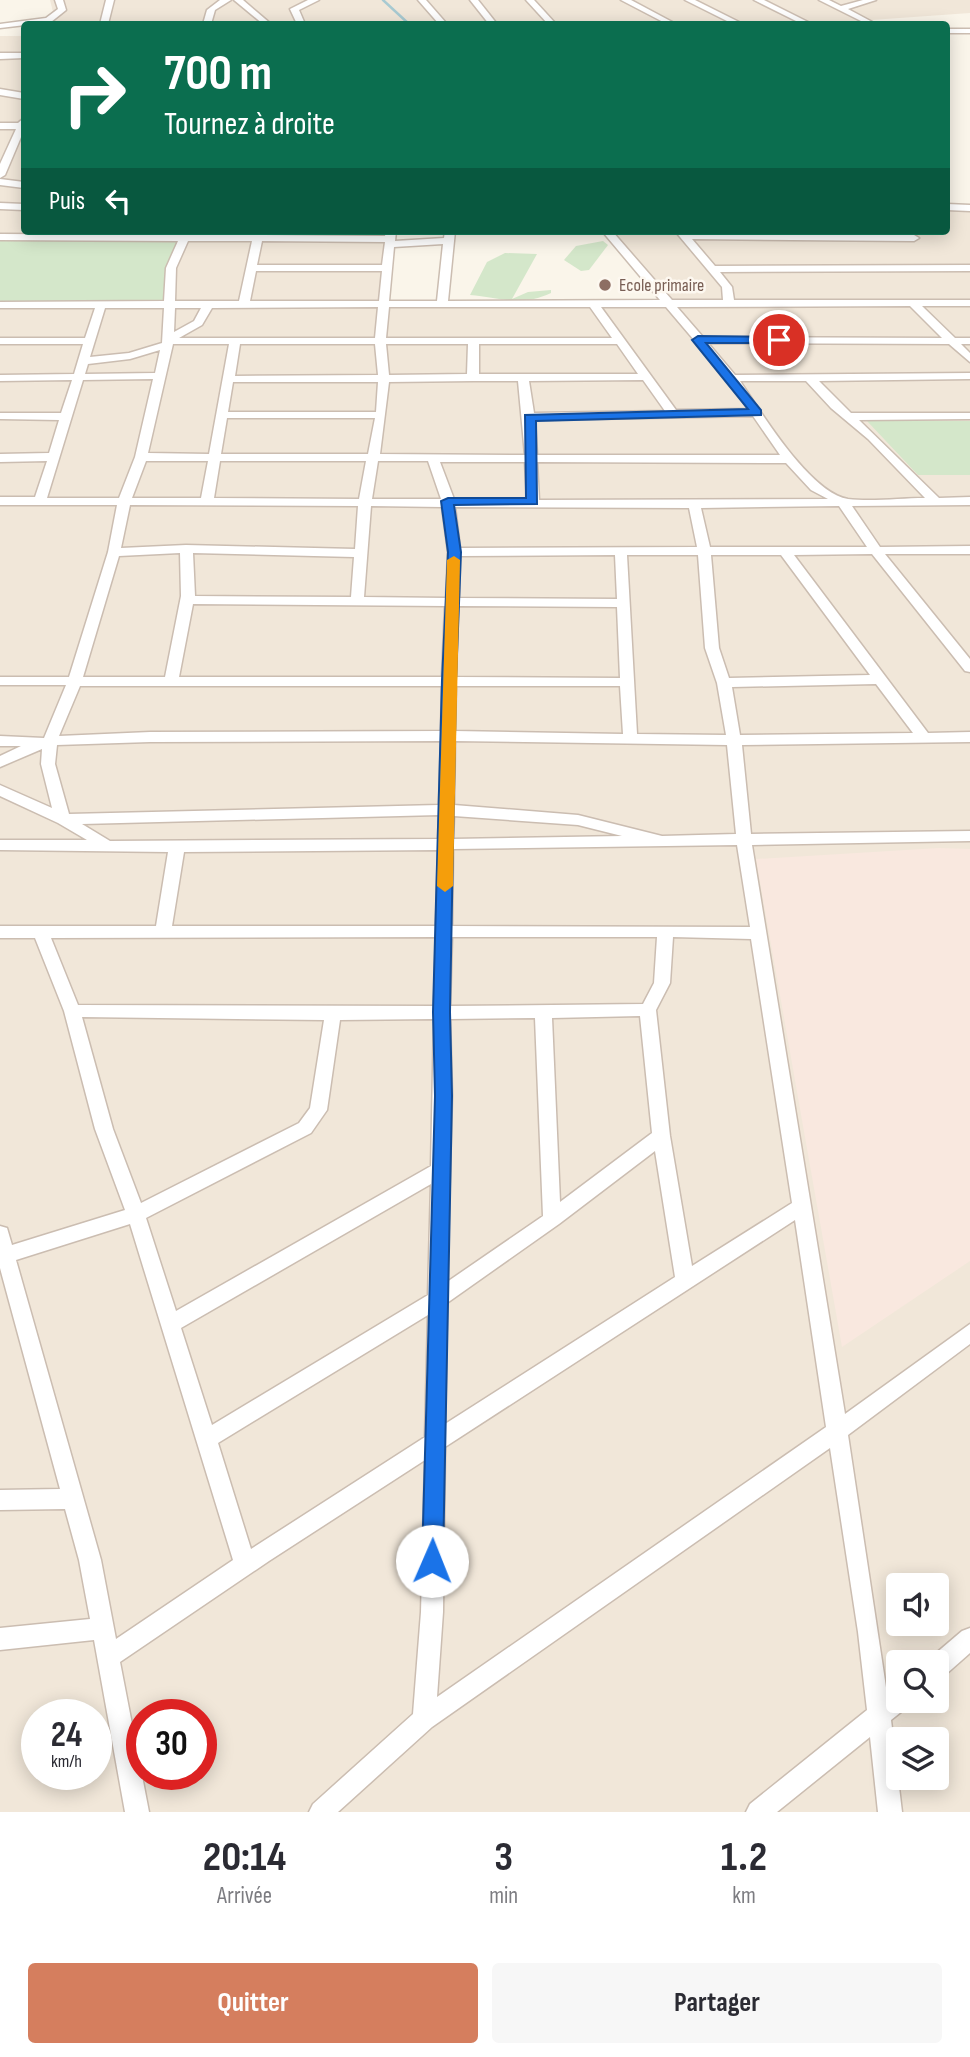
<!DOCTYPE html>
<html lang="fr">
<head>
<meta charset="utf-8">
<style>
  :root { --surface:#fff; --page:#f7f7f7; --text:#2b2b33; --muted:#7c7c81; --accent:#d57e5e }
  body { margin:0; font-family:"Sofia Sans Condensed",sans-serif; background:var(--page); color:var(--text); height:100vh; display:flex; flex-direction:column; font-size:26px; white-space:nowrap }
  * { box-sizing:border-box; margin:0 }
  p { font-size:23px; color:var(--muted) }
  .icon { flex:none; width:38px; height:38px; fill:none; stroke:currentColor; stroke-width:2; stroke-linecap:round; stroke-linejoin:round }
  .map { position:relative; height:1812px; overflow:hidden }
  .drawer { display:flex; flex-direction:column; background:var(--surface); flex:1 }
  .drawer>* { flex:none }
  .hud { position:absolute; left:21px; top:21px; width:929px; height:214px; border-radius:7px; box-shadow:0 4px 18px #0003; background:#0b6e4f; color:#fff; overflow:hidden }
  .controls { position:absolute; left:886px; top:1573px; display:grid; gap:14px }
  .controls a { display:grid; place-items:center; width:63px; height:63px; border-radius:7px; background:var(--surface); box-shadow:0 4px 18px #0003; font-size:35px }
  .speed { position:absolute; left:21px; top:1699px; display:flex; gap:14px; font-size:35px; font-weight:700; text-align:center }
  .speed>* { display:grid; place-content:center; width:91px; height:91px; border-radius:50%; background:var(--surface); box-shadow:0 4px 18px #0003; line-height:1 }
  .speed small { font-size:18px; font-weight:400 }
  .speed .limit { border:10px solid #d22; background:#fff; color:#111 }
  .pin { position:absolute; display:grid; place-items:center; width:60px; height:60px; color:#fff; margin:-30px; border:4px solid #fff; border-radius:50%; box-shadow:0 2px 7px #0007 }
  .me { position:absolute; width:77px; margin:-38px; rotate:1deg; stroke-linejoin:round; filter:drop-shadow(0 0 5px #0008) }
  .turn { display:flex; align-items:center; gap:24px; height:147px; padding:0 28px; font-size:32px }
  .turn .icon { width:91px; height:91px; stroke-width:2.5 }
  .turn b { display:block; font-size:49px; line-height:60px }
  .then { display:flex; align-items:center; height:66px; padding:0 28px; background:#0003; gap:14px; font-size:26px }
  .eta { display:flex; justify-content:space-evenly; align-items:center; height:119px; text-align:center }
  .eta b { font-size:42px; font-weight:700; line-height:49px }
  .cta { display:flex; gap:14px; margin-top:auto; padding:14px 28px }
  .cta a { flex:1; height:80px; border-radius:7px; background:var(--accent); color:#fff; font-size:28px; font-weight:700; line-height:80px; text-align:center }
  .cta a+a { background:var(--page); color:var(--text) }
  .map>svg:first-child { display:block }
  .residential { fill:#f1e7d9; fill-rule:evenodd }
  .commercial { fill:#f9e8df }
  .green { fill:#d4e7ca }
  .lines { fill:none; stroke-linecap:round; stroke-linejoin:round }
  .stream { stroke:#a8cad2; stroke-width:2.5 }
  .minor-casing { stroke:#cbbdb1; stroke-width:3 }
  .minor { fill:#fff; fill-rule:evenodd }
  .route { fill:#1a73e8; stroke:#114b97; stroke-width:2 }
  .slow { fill:#f59e0b }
  .education-dot { fill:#8d6e63; stroke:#fdf8f0; stroke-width:2.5 }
  .labels { text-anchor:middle; stroke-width:5; stroke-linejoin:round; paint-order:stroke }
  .far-education-label { font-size:18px; fill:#785e54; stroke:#fdf8f0; text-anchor:start }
</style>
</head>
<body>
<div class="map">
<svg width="970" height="1812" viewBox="0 0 970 1812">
  <rect width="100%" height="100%" fill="#faf5ea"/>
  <g class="residential">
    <polygon points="50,0 970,0 970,13 815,24 44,24 54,16"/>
    <path d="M0,36H24V112L19,127H24V231H390L385,308L671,305L613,231H947V209H970V1812H0ZM898,1586H936V1624H898ZM898,1662H936V1701H898ZM37,1715H96V1774H37ZM142,1715H201V1774H142ZM898,1740H936V1778H898Z"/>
  </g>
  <polygon class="commercial" points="939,848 970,849 970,1261 842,1347 756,859"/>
  <g class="green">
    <polygon points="0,239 182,239 168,302 0,304"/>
    <polygon points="603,241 608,245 589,270 581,271 564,260 576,246"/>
    <path d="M505,253L537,254L512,299L528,292L551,290V293C521,307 502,298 470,295L487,262Z"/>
    <polygon points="867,421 970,421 970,475 918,475"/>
  </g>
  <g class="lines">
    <polyline class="stream" points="383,0 409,24"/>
    <defs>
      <g id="minor">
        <polygon points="55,0 63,0 66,10 51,22 0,28 0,24 46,18 58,9"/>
        <polygon points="106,0 114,0 108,24 100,24"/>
        <polygon points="220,0 231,0 215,10 211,24 203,24 207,10"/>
        <polygon points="234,0 243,0 271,24 263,24"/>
        <polygon points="308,0 319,0 299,10 305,24 297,24 290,9"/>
        <polygon points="418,0 426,0 447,24 439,24"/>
        <polygon points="470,0 478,0 497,24 489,24"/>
        <polygon points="526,0 534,0 556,24 548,24"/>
        <polygon points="621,0 631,0 676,24 667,24"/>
        <polygon points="685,0 695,0 743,24 733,24"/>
        <polygon points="754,0 764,0 812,24 802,24"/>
        <polygon points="819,0 829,0 841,6 863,0 876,0 848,9 876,24 867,24"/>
        <rect x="947" y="29" width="23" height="4"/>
        <polygon points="0,53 24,53 24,58 0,59"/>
        <polygon points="0,89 24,93 24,99 0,95"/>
        <polygon points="24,118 24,130 5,175 0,178 0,164 16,129 0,129 0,123 18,123"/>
        <polygon points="0,179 24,182 24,188 0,185"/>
        <polygon points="0,203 24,204 24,210 0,209"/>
        <polygon points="947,204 970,205 970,211 947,210"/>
        <path d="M183,231H193L191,235H253L254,231H264L263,235L385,236L386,231H396L395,241L444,238L445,231H455L448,301L660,300L602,231H612L672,300H723L722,287L675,231L914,235L919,238L914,241L692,239L715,266L970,265V271L720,272L732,287L734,300H970V306H922L955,338H970V344H961L970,353V362L949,344L708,343L735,375L970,373V379L819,381L851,413H970V419L859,420L939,498L970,497V505L852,506L880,547L970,546V554H885L970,659V672L965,671L872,554L794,555L928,733L970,732V742L742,745L751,834L970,831V841L752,845L845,1414L970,1324V1344L848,1435L887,1694L898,1689V1701H909L906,1708L891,1720L902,1812H878L870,1737L777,1812H746L750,1804L867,1710L858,1632L830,1448L432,1727L338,1812H309L313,1804L413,1714L421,1612L425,1460L269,1561L120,1662L149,1812H125L94,1640L0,1650V1628L90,1619L79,1560L65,1509L0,1510V1490L60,1489L0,1268V1226L7,1228L12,1245L125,1210L95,1129L64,1011L35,938H0V926H156L168,852L0,850V840H87L58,823L0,796V785L52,808L41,764L42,749L0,767V756L21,746H0V736L44,738L66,685H0V677H69L108,552L117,505H0V497H35L47,461L0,462V454L49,453L59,420L0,419V413H61L72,380L0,381V375L74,374L83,344H0V338H85L95,308H0V302L164,301L166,268L178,241L0,240V234L181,235ZM188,241H252L239,301H175L176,268ZM262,241L385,242L382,265H257ZM443,244L437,301H389L394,247ZM256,271H382L379,301H250ZM910,306L942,338L703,337L677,307ZM378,307L375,338H179L202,325L212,308ZM389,307H590L612,338H386ZM601,307H666L728,380L748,409L676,410ZM105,308H164L162,343L129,353L90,357ZM175,308H201L194,321L174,332ZM173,344H229L209,454L148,453ZM240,344H375L378,375L235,376ZM386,344H468L467,374L389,375ZM479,344H617L638,374H479ZM160,350L155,373L85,374L88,364L130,359ZM153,379L135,457L119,498H47L83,380ZM643,380L665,411L534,413L529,381ZM473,381H518L525,455L380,454L389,382ZM740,381H806L831,408L868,439L925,498C901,498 872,502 848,499C809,492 762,413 740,381ZM233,382H378L376,412H228ZM753,416L780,455H537L535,420ZM227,418H375L368,454H221ZM146,461H208L201,498H132ZM220,461H366L359,499L214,498ZM378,461H428L441,499H372ZM440,462H525L527,500L454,499ZM537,462L786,463L811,490L828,499L539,500ZM130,505L358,506L355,549L186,545L121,548ZM371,506L442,507L448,552L446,598L364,597ZM839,506L867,547H710L701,508ZM455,507L689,508L697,547L460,548ZM180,553L181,596L165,677H83L119,556ZM193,553L354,557L351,597L195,596ZM615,555L617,599L459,598L460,556ZM627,555H698L705,648L717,683L726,735L637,734ZM711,555H781L870,675L729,678L719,648ZM193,604L445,606L442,677H179ZM458,606L617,607L620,678L456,677ZM876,684L913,733L740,735L732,687ZM80,686H442L441,731L150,732L59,736ZM456,686H620L623,734L455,731ZM441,741L439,805L69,814L55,764L57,745L150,742ZM455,741L727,745L736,834L662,836L578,815L454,805ZM439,815L438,839L110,841L82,824ZM454,816L578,825L622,836L453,839ZM737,845L750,927L452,926L453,849ZM438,850L436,926H172L184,852ZM436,937L434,1006L78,1005L51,938ZM452,937H657L654,983L643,1004L450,1006ZM673,937L751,939L792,1203L692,1266L670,1136L656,1010L670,983ZM640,1016L652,1133L560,1202L552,1018ZM82,1017L324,1020L310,1108L299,1123L141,1203L113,1129ZM535,1018L543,1216L447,1282L452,1095L450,1019ZM434,1019L431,1166L176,1311L146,1218L311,1133L327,1110L340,1020ZM655,1151L675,1277L445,1424L447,1303L559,1224ZM431,1184L428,1295L212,1425L181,1328ZM795,1220L826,1427L437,1697L443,1612L445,1447ZM130,1224L233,1560L116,1639L101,1560L16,1260ZM428,1315L425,1437L251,1549L218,1443Z"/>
        <polygon points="970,1628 970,1653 944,1676 936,1679 936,1662 927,1662 928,1660 962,1631"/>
      </g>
    </defs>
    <use href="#minor" class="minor-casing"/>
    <use href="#minor" class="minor"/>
  </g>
  <polygon class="route" points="698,336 783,337 785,340 779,343 706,343 761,410 761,415 536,421 537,504 454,505 461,552 456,680 450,1012 452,1096 443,1561 440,1568 432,1571 425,1568 422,1561 435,1096 433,1012 442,680 448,552 441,501 448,498 526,498 525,415 748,409 692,340"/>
  <polygon class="slow" points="454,556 460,560 453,886 445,892 437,886 447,560"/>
  <circle class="education-dot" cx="605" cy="285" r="7"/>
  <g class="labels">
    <g class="far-education-label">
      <text x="619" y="291">Ecole primaire</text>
    </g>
  </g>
</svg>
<div class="controls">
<a><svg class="icon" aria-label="sound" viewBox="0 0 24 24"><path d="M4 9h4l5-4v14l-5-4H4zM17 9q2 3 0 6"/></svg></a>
<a><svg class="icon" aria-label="search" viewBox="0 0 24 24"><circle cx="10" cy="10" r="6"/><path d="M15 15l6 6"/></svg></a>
<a><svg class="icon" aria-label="layers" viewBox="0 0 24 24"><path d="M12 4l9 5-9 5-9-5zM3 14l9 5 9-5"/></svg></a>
</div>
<div class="speed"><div>24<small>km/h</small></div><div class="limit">30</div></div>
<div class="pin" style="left:779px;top:340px;background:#d93025"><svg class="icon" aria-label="arrive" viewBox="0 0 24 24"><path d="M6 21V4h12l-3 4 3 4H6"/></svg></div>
<svg class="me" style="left:432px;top:1561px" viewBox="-20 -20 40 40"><circle r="19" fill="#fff"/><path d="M0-13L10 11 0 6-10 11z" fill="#1a73e8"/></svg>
<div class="hud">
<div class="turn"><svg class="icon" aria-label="right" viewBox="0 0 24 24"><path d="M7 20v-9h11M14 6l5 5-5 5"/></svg><div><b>700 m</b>Tournez à droite</div></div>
<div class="then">Puis<svg class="icon" aria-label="left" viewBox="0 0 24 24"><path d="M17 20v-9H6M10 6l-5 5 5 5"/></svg></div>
</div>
</div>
<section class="drawer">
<div class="eta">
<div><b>20:14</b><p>Arrivée</p></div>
<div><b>3</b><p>min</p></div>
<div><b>1.2</b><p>km</p></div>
</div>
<div class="cta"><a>Quitter</a><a>Partager</a></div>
</section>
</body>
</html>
